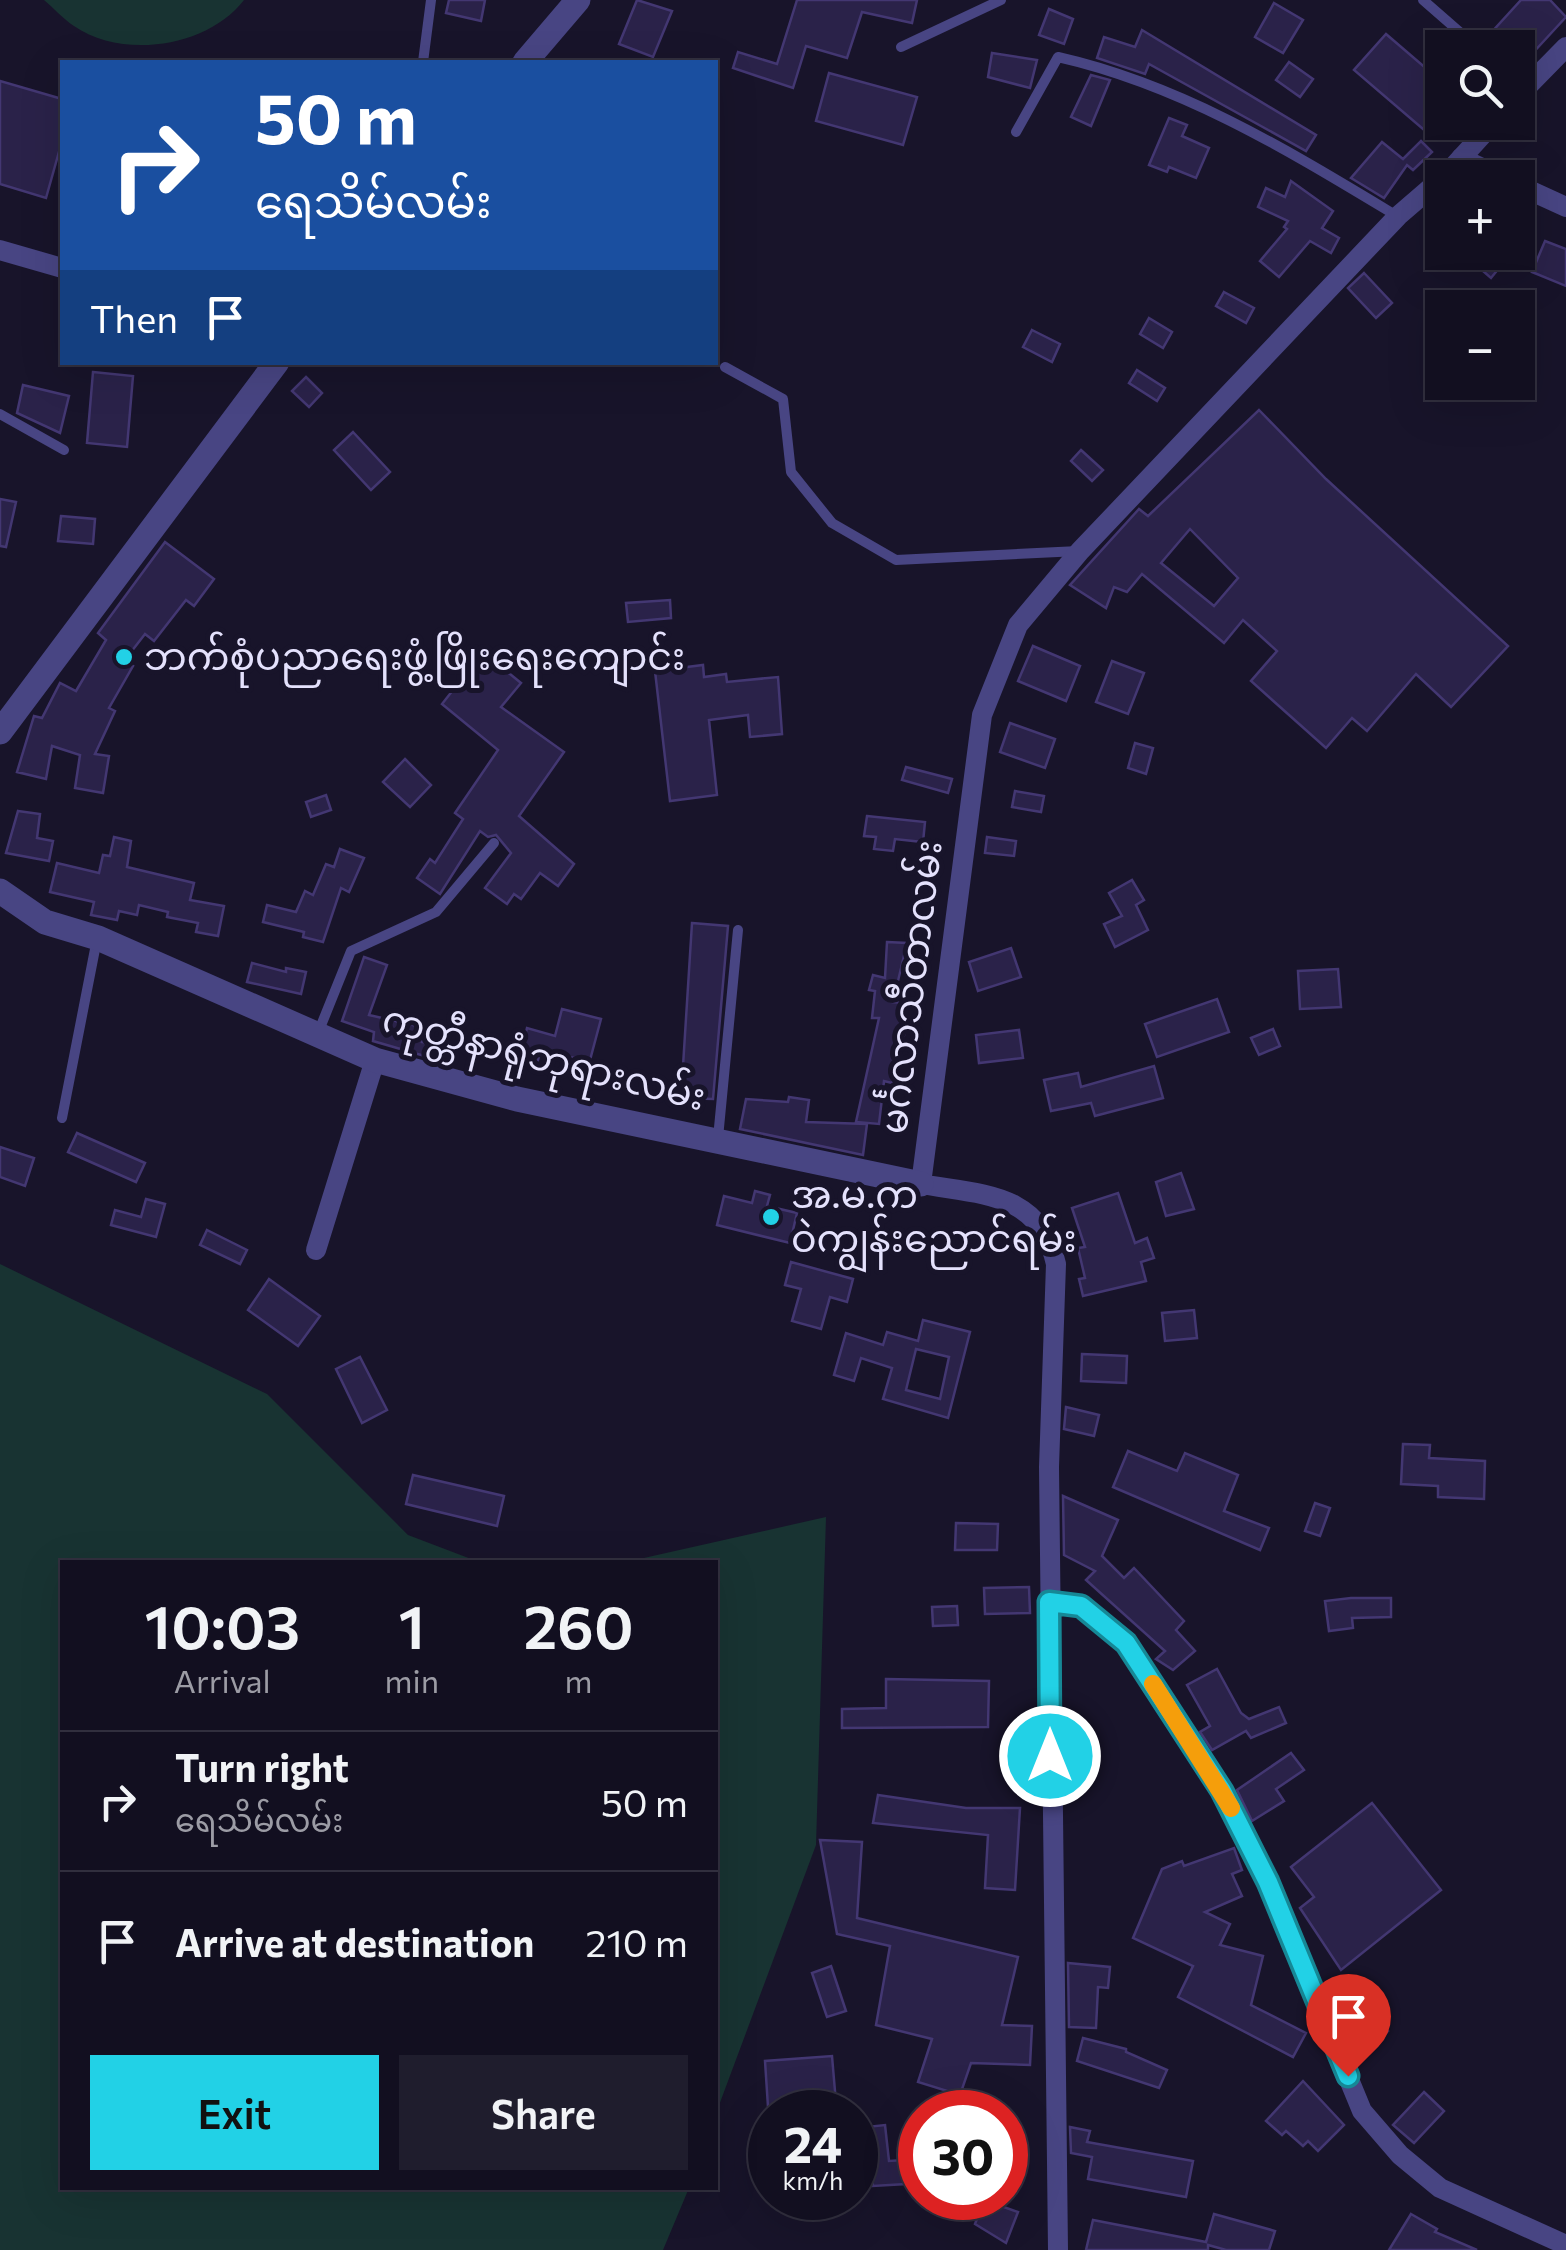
<!DOCTYPE html>
<html lang="en">
<head>
<meta charset="utf-8">
<style>
  :root { --surface:#120f20; --page:#1f1d2d; --text:#f1f3f6; --muted:#9c9ca5; --line:#312f3e; --accent:#22d1e6 }
  body { margin:0; font-family:Commissioner,"Noto Sans Myanmar",sans-serif; background:var(--page); color:var(--text); height:100vh; display:flex; flex-direction:column; font-size:38px; white-space:nowrap }
  * { box-sizing:border-box; margin:0 }
  p { font-size:32px; color:var(--muted) }
  .icon { flex:none; width:55px; height:55px; fill:none; stroke:currentColor; stroke-width:2; stroke-linecap:round; stroke-linejoin:round }
  .map { position:relative; flex:1; overflow:hidden }
  .side { position:absolute; left:60px; top:1560px; width:658px; height:630px; display:flex; flex-direction:column; background:var(--surface); border-radius:0px; box-shadow:0 10px 40px #0002,0 0 0 2px var(--line) }
  .side>* { flex:none }
  .guide { position:absolute; left:60px; top:60px; width:658px; height:305px; border-radius:0px; box-shadow:0 10px 40px #0002,0 0 0 2px var(--line); background:#1a4fa0; color:#fff; overflow:hidden }
  .fabs { position:absolute; left:1425px; top:30px; display:grid; gap:20px }
  .fabs a { display:grid; place-items:center; width:110px; height:110px; border-radius:0px; background:var(--surface); box-shadow:0 10px 40px #0002,0 0 0 2px var(--line); font-size:50px }
  .speed { position:absolute; left:748px; top:2090px; display:flex; gap:20px; font-size:50px; font-weight:700; text-align:center }
  .speed>* { display:grid; place-content:center; width:130px; height:130px; border-radius:50%; background:var(--surface); box-shadow:0 10px 40px #0002,0 0 0 2px var(--line); line-height:1 }
  .speed small { font-size:25px; font-weight:400 }
  .speed .limit { border:15px solid #d22; background:#fff; color:#111 }
  .pin { position:absolute; display:grid; place-items:center; width:85px; height:85px; color:#fff; margin:-102px -42px; border-radius:50% 50% 50% 0; rotate:-45deg; box-shadow:0 0 10px #0007 }
  .pin .icon { rotate:45deg }
  .me { position:absolute; width:110px; margin:-55px; rotate:0deg; stroke-linejoin:round; filter:drop-shadow(0 0 8px #0008) }
  .turn { display:flex; align-items:center; gap:35px; height:210px; padding:0 30px; font-size:45px }
  .turn .icon { width:130px; height:130px; stroke-width:2.5 }
  .turn b { display:block; font-size:70px; line-height:85px }
  .then { display:flex; align-items:center; height:95px; padding:0 30px; background:#0003; gap:20px; font-size:38px }
  .eta { display:flex; justify-content:space-evenly; align-items:center; height:170px; text-align:center }
  .eta b { font-size:60px; font-weight:600; line-height:70px }
  .button { display:flex; gap:20px; margin-top:auto; padding:20px 30px }
  .button a { flex:1; height:115px; border-radius:0px; background:var(--accent); color:#111; font-size:40px; font-weight:600; line-height:115px; text-align:center }
  .button a+a { background:var(--page); color:var(--text) }
  ul { padding:0; list-style:none }
  li { display:flex; align-items:center; gap:30px; height:140px; padding:0 30px; border-top:2px solid var(--line) }
  li div { flex:1 }
  li b { display:block; font-size:38px }
  li em { font-style:normal }
  .map>svg:first-child { display:block }
  .green { fill:#183332 }
  .building { fill:#2a2249; stroke:#433772; stroke-width:2.5; fill-rule:evenodd }
  .lines { fill:none; stroke-linecap:round; stroke-linejoin:round }
  .service { stroke:#484583; stroke-width:10 }
  .minor { stroke:#484583; stroke-width:20 }
  .tertiary { stroke:#484583; stroke-width:25 }
  .route-casing { stroke:#168896; stroke-width:25 }
  .route { stroke:#22d1e6; stroke-width:18 }
  .slow { stroke:#f59e0b; stroke-width:18 }
  .poi-dot { fill:#22d1e6; stroke:#18142a; stroke-width:4 }
  .labels { text-anchor:middle; stroke-width:10; stroke-linejoin:round; paint-order:stroke }
  .poi-label { font-size:38px; fill:#e4e1fc; stroke:#18142a; text-anchor:start }
  .street-label { font-size:38px; fill:#e4e1fc; stroke:#18142a }
</style>
</head>
<body>
<div class="map">
<svg width="1566" height="2250" viewBox="0 0 1566 2250">
  <rect width="100%" height="100%" fill="#18142a"/>
  <g class="green">
    <path d="M44,0H244C208,47 123,60 74,26C63,19 54,8 44,0Z"/>
    <polygon points="0,1264 267,1394 408,1535 479,1562 62,1562 62,2188 689,2188 663,2250 0,2250"/>
    <polygon points="826,1517 816,1845 715,2116 715,1562 626,1562"/>
  </g>
  <g class="building">
    <polygon points="449,0 485,0 481,21 446,13"/>
    <polygon points="637,0 672,11 653,57 619,44"/>
    <polygon points="797,0 917,0 912,23 862,12 847,58 806,46 793,88 733,68 738,52 777,64"/>
    <polygon points="1521,0 1550,0 1566,17 1518,69 1518,48 1505,48 1490,34"/>
    <polygon points="1274,3 1303,20 1283,53 1255,37"/>
    <polygon points="1049,9 1073,19 1064,44 1039,35"/>
    <polygon points="1142,30 1316,135 1306,151 1149,64 1145,74 1097,58 1104,37 1135,47"/>
    <polygon points="1386,34 1442,82 1442,106 1423,129 1354,70"/>
    <polygon points="992,53 1037,60 1030,88 988,77"/>
    <polygon points="1289,62 1313,79 1300,97 1276,80"/>
    <polygon points="829,73 917,97 903,145 816,121"/>
    <polygon points="1091,75 1110,80 1091,126 1071,117"/>
    <polygon points="0,81 62,99 62,141 46,198 0,184"/>
    <polygon points="1169,118 1187,125 1182,136 1209,148 1196,178 1169,167 1167,172 1149,165"/>
    <polygon points="1421,141 1432,152 1413,170 1407,165 1384,198 1351,178 1382,142 1403,159"/>
    <polygon points="1291,181 1333,211 1322,228 1339,238 1331,253 1310,241 1279,277 1260,261 1287,229 1284,227 1288,221 1258,207 1266,188 1285,197"/>
    <polygon points="1442,202 1442,237 1425,222"/>
    <polygon points="1545,241 1566,249 1566,286 1532,272"/>
    <polygon points="1461,252 1512,252 1491,278"/>
    <polygon points="1364,273 1392,303 1376,318 1348,288"/>
    <polygon points="1224,292 1254,308 1246,323 1216,306"/>
    <polygon points="1149,318 1172,332 1163,348 1140,334"/>
    <polygon points="1032,330 1060,344 1052,362 1023,347"/>
    <polygon points="1137,370 1165,388 1157,401 1129,383"/>
    <polygon points="93,372 133,376 127,447 87,443"/>
    <polygon points="306,377 322,393 309,407 292,391"/>
    <polygon points="23,385 69,396 60,433 17,413"/>
    <path d="M1259,410L1326,479L1508,646L1451,707L1416,674L1367,731L1352,718L1326,748L1251,681L1277,651L1243,620L1224,643L1142,574L1127,592L1114,587L1106,608L1070,585L1139,509L1148,516ZM1190,529L1238,578L1214,606L1161,563Z"/>
    <polygon points="353,432 390,472 371,490 334,450"/>
    <polygon points="1081,450 1103,470 1092,481 1071,461"/>
    <polygon points="0,499 16,502 6,547 0,546"/>
    <polygon points="61,516 95,519 93,544 58,541"/>
    <polygon points="165,542 214,579 194,606 186,600 154,641 145,634 124,661 133,666 109,708 115,711 95,754 109,756 103,793 75,788 80,755 52,746 46,779 17,772 34,716 42,718 60,683 76,691 106,640 98,633"/>
    <polygon points="670,600 671,618 628,622 626,603"/>
    <polygon points="1033,646 1080,666 1066,701 1018,681"/>
    <polygon points="483,652 521,683 501,707 564,752 519,816 574,864 558,886 540,873 521,899 514,894 507,904 485,888 511,853 496,835 488,837 480,831 440,894 417,878 430,859 435,863 463,819 455,813 498,750 442,704"/>
    <polygon points="1112,661 1144,673 1128,714 1096,702"/>
    <polygon points="703,665 704,677 726,674 727,682 778,677 782,734 750,737 748,715 709,720 717,795 670,801 655,671"/>
    <polygon points="1010,723 1055,739 1045,768 1000,752"/>
    <polygon points="1135,743 1153,748 1146,774 1128,768"/>
    <polygon points="405,759 431,785 410,807 383,782"/>
    <polygon points="906,767 952,779 948,793 902,780"/>
    <polygon points="1015,791 1044,796 1041,812 1012,807"/>
    <polygon points="326,795 331,810 311,817 306,802"/>
    <polygon points="18,811 40,814 37,838 53,841 49,861 6,853"/>
    <polygon points="867,816 925,822 923,842 895,839 893,851 874,849 876,837 864,836"/>
    <polygon points="114,837 131,841 127,867 194,883 190,900 224,906 218,936 196,932 198,923 167,917 168,912 139,905 137,915 119,911 117,920 91,915 94,902 50,892 57,863 99,873 103,855 110,856"/>
    <polygon points="987,837 1016,841 1014,856 985,853"/>
    <polygon points="340,849 364,858 349,892 341,888 323,942 303,937 304,932 263,922 267,905 296,912 305,891 313,895 326,864 334,867"/>
    <polygon points="1132,880 1144,900 1136,905 1148,930 1115,947 1104,924 1122,916 1109,893"/>
    <polygon points="692,923 728,926 713,1099 681,1098"/>
    <polygon points="887,942 907,943 893,1002 906,1003 905,1031 892,1083 884,1081 879,1124 856,1122 879,1018 872,1018 875,991 869,990 873,975 885,978"/>
    <polygon points="1011,948 1021,977 978,991 969,962"/>
    <polygon points="364,957 387,965 369,1015 426,1028 422,1042 456,1048 452,1064 373,1041 374,1032 342,1021"/>
    <polygon points="252,963 286,972 286,968 306,972 301,994 247,982"/>
    <polygon points="1338,969 1341,1007 1300,1009 1298,971"/>
    <polygon points="1217,999 1229,1032 1157,1057 1145,1024"/>
    <polygon points="562,1009 601,1019 590,1060 540,1053 538,1060 520,1055 527,1028 555,1036"/>
    <polygon points="1273,1029 1280,1046 1259,1055 1251,1038"/>
    <polygon points="1019,1030 1023,1058 979,1063 976,1035"/>
    <polygon points="1154,1066 1163,1098 1095,1116 1091,1103 1051,1111 1044,1080 1078,1073 1081,1087"/>
    <polygon points="789,1097 809,1100 806,1122 867,1124 863,1155 740,1129 746,1099 788,1102"/>
    <polygon points="77,1133 145,1163 136,1182 68,1152"/>
    <polygon points="0,1147 34,1158 25,1186 0,1177"/>
    <polygon points="1181,1173 1194,1209 1166,1216 1156,1182"/>
    <polygon points="755,1191 770,1195 767,1206 797,1213 790,1243 717,1225 724,1196 752,1203"/>
    <polygon points="1118,1193 1135,1243 1147,1238 1154,1258 1141,1262 1146,1281 1083,1296 1079,1279 1085,1278 1078,1248 1085,1247 1072,1208"/>
    <polygon points="146,1199 165,1204 156,1237 111,1225 115,1210 141,1217"/>
    <polygon points="207,1230 247,1250 240,1264 200,1245"/>
    <polygon points="791,1262 853,1279 847,1302 830,1297 821,1329 792,1321 801,1289 785,1285"/>
    <polygon points="269,1279 320,1316 298,1346 248,1310"/>
    <polygon points="1194,1310 1197,1338 1165,1341 1162,1313"/>
    <path d="M923,1320L970,1332L948,1418L883,1399L892,1368L861,1358L854,1381L834,1375L846,1333L883,1345L887,1332L918,1341ZM916,1349L949,1357L940,1399L906,1390Z"/>
    <polygon points="1082,1354 1127,1356 1126,1383 1081,1381"/>
    <polygon points="360,1357 387,1410 362,1423 336,1369"/>
    <polygon points="1066,1407 1099,1415 1094,1436 1064,1429"/>
    <polygon points="1403,1444 1430,1445 1429,1458 1485,1461 1484,1499 1438,1497 1438,1486 1401,1484"/>
    <polygon points="1128,1451 1177,1471 1185,1453 1238,1475 1224,1511 1269,1528 1260,1550 1113,1487"/>
    <polygon points="413,1475 504,1496 497,1526 406,1504"/>
    <polygon points="1063,1496 1118,1520 1102,1556 1124,1578 1134,1568 1184,1621 1176,1630 1195,1651 1173,1670 1156,1659 1165,1651 1086,1580 1095,1571 1064,1555"/>
    <polygon points="1315,1503 1330,1508 1320,1536 1305,1531"/>
    <polygon points="956,1523 998,1524 997,1550 955,1550"/>
    <polygon points="1029,1587 1030,1613 985,1614 984,1588"/>
    <polygon points="1351,1598 1391,1598 1391,1617 1352,1618 1353,1628 1329,1631 1325,1601"/>
    <polygon points="957,1606 958,1625 933,1626 932,1607"/>
    <polygon points="1217,1669 1241,1713 1249,1719 1279,1707 1286,1723 1251,1738 1246,1731 1212,1750 1200,1732 1210,1726 1187,1685"/>
    <polygon points="886,1679 989,1681 988,1727 842,1728 842,1709 886,1708"/>
    <polygon points="1291,1753 1304,1770 1276,1789 1284,1801 1252,1821 1237,1790"/>
    <polygon points="878,1795 966,1808 1020,1808 1015,1890 985,1888 988,1835 873,1823"/>
    <polygon points="1372,1803 1441,1890 1341,1970 1300,1908 1314,1897 1291,1867"/>
    <polygon points="820,1840 862,1842 857,1918 1018,1957 1002,2025 1032,2026 1030,2065 971,2063 960,2095 918,2082 932,2039 876,2025 890,1946 837,1934"/>
    <polygon points="1234,1848 1242,1870 1232,1874 1242,1896 1205,1912 1230,1924 1220,1945 1263,1956 1251,2005 1306,2033 1293,2057 1178,1997 1193,1966 1133,1938 1162,1869 1182,1861 1184,1866"/>
    <polygon points="1068,1963 1110,1967 1108,1988 1098,1987 1096,2028 1069,2027"/>
    <polygon points="831,1966 846,2011 827,2017 812,1973"/>
    <polygon points="1368,2012 1388,2031 1366,2054 1346,2035"/>
    <polygon points="1083,2038 1126,2049 1126,2052 1167,2070 1159,2088 1077,2061"/>
    <polygon points="832,2056 836,2103 768,2107 765,2061"/>
    <polygon points="1303,2081 1344,2125 1318,2151 1308,2141 1303,2146 1286,2131 1282,2135 1266,2121"/>
    <polygon points="1424,2092 1444,2111 1414,2143 1393,2125"/>
    <polygon points="885,2125 889,2161 904,2160 906,2184 873,2186 866,2127"/>
    <polygon points="1070,2127 1090,2131 1087,2142 1193,2161 1186,2197 1088,2179 1092,2157 1071,2153"/>
    <polygon points="984,2200 1018,2212 1006,2243 975,2224"/>
    <polygon points="1214,2214 1275,2231 1269,2250 1226,2250 1208,2245 1208,2250 1086,2250 1093,2220 1206,2242"/>
    <polygon points="1411,2214 1437,2229 1435,2232 1477,2250 1389,2250"/>
  </g>
  <g class="lines">
    <g class="service">
      <polyline points="1423,0 1478,48"/>
      <polyline points="901,47 1001,0"/>
      <polyline points="423,62 431,0"/>
      <path d="M1016,132L1058,57C1182,85 1289,151 1397,216"/>
      <polyline points="725,367 783,399 791,472 832,523 896,560 1079,551"/>
      <polyline points="0,414 64,450"/>
      <polyline points="318,1033 351,951 436,912 494,843"/>
      <polyline points="62,1118 97,939"/>
      <polyline points="718,1138 738,930"/>
    </g>
    <g class="minor">
      <polyline points="1518,96 1566,47"/>
      <polyline points="1461,158 1503,178"/>
      <polyline points="1443,178 1494,122"/>
      <polyline points="1518,185 1566,207"/>
      <polyline points="0,250 62,268"/>
      <polyline points="316,1250 375,1060"/>
      <polyline points="1049,1602 1081,1606 1126,1643 1222,1791 1268,1883 1362,2111 1400,2155 1440,2188 1566,2245"/>
      <path d="M1058,2250L1049,1467L1056,1264C1040,1192 982,1195 921,1184L982,715L1018,625L1080,551L1398,216L1442,178"/>
    </g>
    <g class="tertiary">
      <polyline points="525,62 578,0"/>
      <polyline points="0,732 277,362"/>
      <polyline points="0,891 45,922 98,938 375,1060 517,1099 921,1184"/>
    </g>
  </g>
  <g class="lines">
    <defs>
      <polyline id="route" points="1050,1756 1049,1602 1081,1606 1126,1643 1222,1791 1268,1882 1348,2076"/>
    </defs>
    <use href="#route" class="route-casing"/>
    <use href="#route" class="route"/>
    <polyline class="slow" points="1153,1684 1231,1808"/>
  </g>
  <g class="poi-dot">
    <circle cx="124" cy="657" r="10"/>
    <circle cx="771" cy="1217" r="10"/>
  </g>
  <g class="labels">
    <g class="poi-label">
      <text x="144" y="670">ဘက်စုံပညာရေးဖွံ့ဖြိုးရေးကျောင်း</text>
      <text x="791" y="1208">အ.မ.က<tspan x="791" dy="44">ဝဲကျွန်းညောင်ရမ်း</tspan></text>
    </g>
    <g class="street-label">
      <text transform="translate(911 987) rotate(-83)" y="13">မင်္ဂလာသီတာလမ်း</text>
      <text transform="translate(544 1058) rotate(14)" y="13">ကုတ္တီနာရုံဘုရားလမ်း</text>
    </g>
  </g>
</svg>
<div class="fabs">
<a><svg class="icon" aria-label="search" viewBox="0 0 24 24"><circle cx="10" cy="10" r="6"/><path d="M15 15l6 6"/></svg></a>
<a>+</a>
<a>−</a>
</div>
<div class="speed"><div>24<small>km/h</small></div><div class="limit">30</div></div>
<div class="pin" style="left:1348px;top:2076px;background:#d93025"><svg class="icon" aria-label="arrive" viewBox="0 0 24 24"><path d="M6 21V4h12l-3 4 3 4H6"/></svg></div>
<svg class="me" style="left:1050px;top:1756px" viewBox="-20 -20 40 40"><circle r="17" fill="#22d1e6" stroke="#fff" stroke-width="3"/><path d="M0-11L8 9 0 5-8 9z" fill="#fff"/></svg>
<div class="guide">
<div class="turn"><svg class="icon" aria-label="right" viewBox="0 0 24 24"><path d="M7 20v-9h11M14 6l5 5-5 5"/></svg><div><b>50 m</b>ရေသိမ်လမ်း</div></div>
<div class="then">Then<svg class="icon" aria-label="arrive" viewBox="0 0 24 24"><path d="M6 21V4h12l-3 4 3 4H6"/></svg></div>
</div>
<section class="side">
<div class="eta">
<div><b>10:03</b><p>Arrival</p></div>
<div><b>1</b><p>min</p></div>
<div><b>260</b><p>m</p></div>
</div>
<ul>
<li><svg class="icon" aria-label="right" viewBox="0 0 24 24"><path d="M7 20v-9h11M14 6l5 5-5 5"/></svg><div><b>Turn right</b><p>ရေသိမ်လမ်း</p></div><em>50 m</em></li>
<li><svg class="icon" aria-label="arrive" viewBox="0 0 24 24"><path d="M6 21V4h12l-3 4 3 4H6"/></svg><div><b>Arrive at destination</b></div><em>210 m</em></li>
</ul>
<div class="button"><a>Exit</a><a>Share</a></div>
</section>
</div>
</body>
</html>
